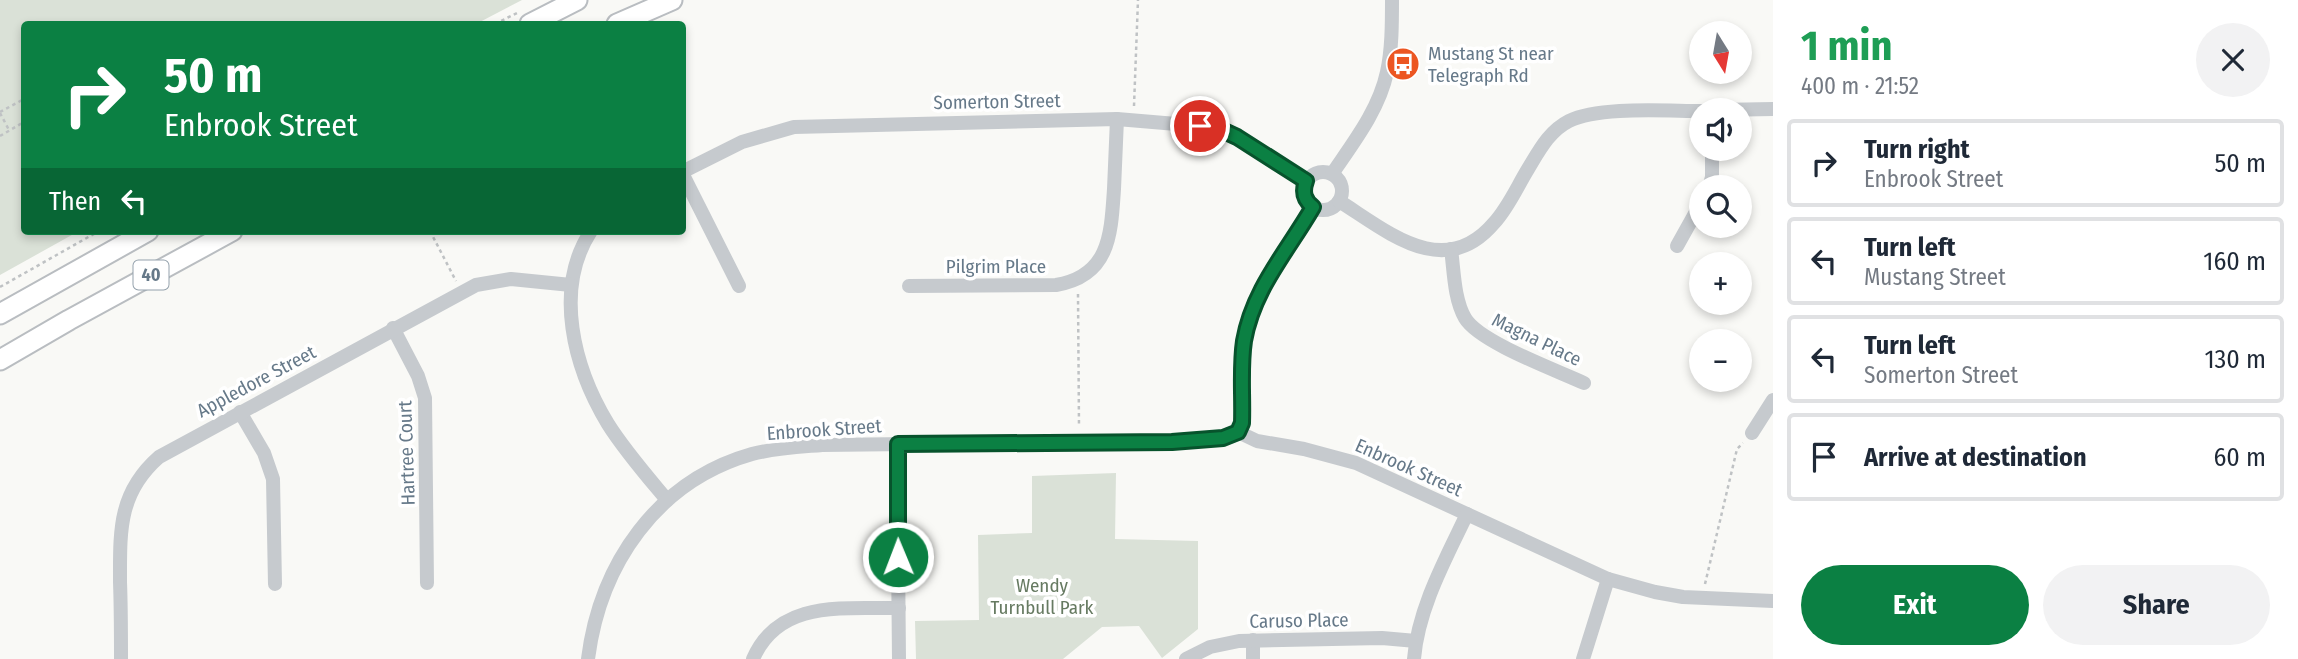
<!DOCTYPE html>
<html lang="en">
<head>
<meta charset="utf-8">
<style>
  :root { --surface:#fff; --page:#f2f2f3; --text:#1f2937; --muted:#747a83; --line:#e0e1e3; --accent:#0b8043 }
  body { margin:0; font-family:"Fira Sans Condensed",sans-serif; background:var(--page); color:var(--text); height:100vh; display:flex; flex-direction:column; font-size:26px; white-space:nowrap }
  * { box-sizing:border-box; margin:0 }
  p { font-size:23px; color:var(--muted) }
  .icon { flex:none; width:38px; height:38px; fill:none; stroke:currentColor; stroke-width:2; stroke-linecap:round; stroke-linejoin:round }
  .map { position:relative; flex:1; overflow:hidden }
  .sheet { display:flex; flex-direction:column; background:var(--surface); width:525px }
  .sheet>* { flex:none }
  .top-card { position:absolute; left:21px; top:21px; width:665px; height:214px; border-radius:7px; box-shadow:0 4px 10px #0003; background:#0b8043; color:#fff; overflow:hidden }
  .needle { width:46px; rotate:169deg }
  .fabs { position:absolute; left:1689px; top:21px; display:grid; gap:14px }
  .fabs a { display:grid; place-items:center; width:63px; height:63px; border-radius:50%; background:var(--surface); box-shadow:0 4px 10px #0003; font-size:35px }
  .pin { position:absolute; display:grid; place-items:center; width:60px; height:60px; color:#fff; margin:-30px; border:4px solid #fff; border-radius:50%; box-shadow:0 2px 7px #0007 }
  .me { position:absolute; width:77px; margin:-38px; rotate:359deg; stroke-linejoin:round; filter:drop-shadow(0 0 5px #0008) }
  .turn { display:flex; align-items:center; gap:24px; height:147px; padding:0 28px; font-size:32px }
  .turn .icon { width:91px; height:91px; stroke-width:2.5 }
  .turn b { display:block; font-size:49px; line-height:60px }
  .then { display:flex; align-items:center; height:66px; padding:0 28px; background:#0003; gap:14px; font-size:26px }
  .round { display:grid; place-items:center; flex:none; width:74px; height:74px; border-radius:37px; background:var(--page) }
  .summary { display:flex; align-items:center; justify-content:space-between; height:119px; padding:0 28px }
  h1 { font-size:42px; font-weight:700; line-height:52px; color:#1e9e55 }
  .button { display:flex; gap:14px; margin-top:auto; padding:14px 28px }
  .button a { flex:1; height:80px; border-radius:42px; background:var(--accent); color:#fff; font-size:28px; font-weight:700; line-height:80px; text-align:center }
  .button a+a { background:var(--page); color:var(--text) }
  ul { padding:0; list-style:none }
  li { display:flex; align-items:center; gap:21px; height:88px; margin:0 14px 10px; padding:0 14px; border:4px solid var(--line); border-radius:7px }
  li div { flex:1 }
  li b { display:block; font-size:26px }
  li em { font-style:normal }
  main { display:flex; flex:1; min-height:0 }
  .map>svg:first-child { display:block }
  .green { fill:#dae1d7 }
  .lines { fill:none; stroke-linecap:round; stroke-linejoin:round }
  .major-casing { stroke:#b9bdc1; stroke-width:23 }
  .path { stroke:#bfc2c4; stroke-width:2.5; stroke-dasharray:3.5 3.5; stroke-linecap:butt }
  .minor { stroke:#c6cace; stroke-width:14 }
  .major { stroke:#fff; stroke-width:19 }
  .route-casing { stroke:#07532c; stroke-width:18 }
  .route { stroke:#0b8043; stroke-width:12 }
  .labels { text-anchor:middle; stroke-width:7; stroke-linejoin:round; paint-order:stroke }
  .shield { fill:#fff; stroke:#94a1ac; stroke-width:2 }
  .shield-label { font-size:18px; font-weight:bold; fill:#667989 }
  .poi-label { font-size:19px; fill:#667989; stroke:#fff; text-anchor:start }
  .street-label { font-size:19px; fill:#667989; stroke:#fff }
  .park-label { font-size:19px; fill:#667a61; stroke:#fff }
</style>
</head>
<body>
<main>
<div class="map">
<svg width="1773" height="659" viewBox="0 0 1773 659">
  <rect width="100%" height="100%" fill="#f9f9f6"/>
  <g class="green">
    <polygon points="0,0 522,0 476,24 24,24 24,231 79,231 0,275"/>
    <polygon points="1116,473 1115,539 1198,541 1198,629 1162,658 1139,626 1102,627 1063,659 916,659 915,621 979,620 978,535 1032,533 1032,476"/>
  </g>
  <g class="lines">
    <defs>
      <g id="major">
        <polyline points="530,24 577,0"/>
        <polyline points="617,24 672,0"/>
        <polyline points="0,314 148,231"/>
        <polyline points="0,360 69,320 232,231"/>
      </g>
    </defs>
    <use href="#major" class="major-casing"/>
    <g class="path">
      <polyline points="495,24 517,13"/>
      <polyline points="1134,106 1138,0"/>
      <polyline points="0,112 24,99"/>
      <polyline points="0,113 9,130"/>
      <polyline points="0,136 24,122"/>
      <polyline points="430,231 456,281"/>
      <polyline points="0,287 99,231"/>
      <polyline points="1078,294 1079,427"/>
      <polyline points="1705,584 1737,449 1743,443"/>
    </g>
    <g class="minor">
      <polyline points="1718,110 1773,109"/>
      <circle cx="1323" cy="191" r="19"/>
      <polyline points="682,172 742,142 794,127 1117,119 1200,126 1225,131 1264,153 1306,182"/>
      <polyline points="682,173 739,286"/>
      <path d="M1332,174C1353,143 1379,110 1387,72C1392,49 1392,24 1392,0"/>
      <polyline points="1709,187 1712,177 1712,149"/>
      <path d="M1339,201C1387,231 1444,282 1494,223C1508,208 1517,187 1528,169C1539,151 1549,131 1569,121C1599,106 1666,111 1701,111"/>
      <path d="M591,231C553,289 574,368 608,424C625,451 647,476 667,500"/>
      <polyline points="1677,246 1701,203"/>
      <path d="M1451,249C1454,271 1454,299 1465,318C1479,342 1556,370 1584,383"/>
      <path d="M909,286L1056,285C1110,276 1111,234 1114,189C1115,166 1116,142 1117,119"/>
      <polyline points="393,328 418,376 425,398 427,583"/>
      <polyline points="240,412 264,453 273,479 275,584"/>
      <polyline points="1238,432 1257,441 1304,449 1356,463 1608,579 1655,592 1683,597 1773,601"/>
      <path d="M1238,432L1242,423C1243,396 1240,368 1244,341C1253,289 1287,252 1313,207"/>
      <polyline points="1752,433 1773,400"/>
      <polyline points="897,444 899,659"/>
      <polyline points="1253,640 1253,659"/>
      <path d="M121,659C121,633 121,608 120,582C120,531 118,493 159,457L476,285L511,279L571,285"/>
      <path d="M588,659C600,564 657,481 752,454C775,448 798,447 822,445L1173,441L1223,438L1238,432"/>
      <path d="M753,659C779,599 844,609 899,608"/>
      <polyline points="1186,659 1210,647 1239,641 1382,638 1416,641"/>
      <path d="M1414,659C1418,609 1445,560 1467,514"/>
      <polyline points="1583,659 1608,579"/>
    </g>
    <use href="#major" class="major"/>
  </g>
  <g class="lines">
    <defs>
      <path id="route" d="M898,557V444L1172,442L1223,438L1238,432L1242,423C1243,396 1240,368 1244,341C1253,289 1287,252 1313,207C1304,200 1302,192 1306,181L1237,137L1224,131L1200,126"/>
    </defs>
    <use href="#route" class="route-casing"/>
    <use href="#route" class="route"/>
  </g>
  <defs>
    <symbol id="bus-disc" viewBox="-11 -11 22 22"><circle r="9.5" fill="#ec5622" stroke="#fff"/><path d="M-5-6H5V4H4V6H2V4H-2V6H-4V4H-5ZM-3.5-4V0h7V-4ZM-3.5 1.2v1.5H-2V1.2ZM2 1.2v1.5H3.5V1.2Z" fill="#fff"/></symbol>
  </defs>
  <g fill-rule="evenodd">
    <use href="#bus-disc" x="1384" y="45" width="38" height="38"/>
  </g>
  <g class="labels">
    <rect class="shield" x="133.5" y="260.5" width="35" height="29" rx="5"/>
    <g class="shield-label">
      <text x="151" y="281">40</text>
    </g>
    <g class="poi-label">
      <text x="1428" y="60">Mustang St near<tspan x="1428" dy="22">Telegraph Rd</tspan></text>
    </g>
    <g class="street-label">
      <text transform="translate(997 101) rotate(-1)" y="7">Somerton Street</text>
      <text x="996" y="273">Pilgrim Place</text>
      <text transform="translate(1537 339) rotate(26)" y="7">Magna Place</text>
      <text transform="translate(256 381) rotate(-28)" y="7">Appledore Street</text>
      <text transform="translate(824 429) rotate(-4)" y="7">Enbrook Street</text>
      <text transform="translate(406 453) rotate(-92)" y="7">Hartree Court</text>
      <text transform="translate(1409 467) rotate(24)" y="7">Enbrook Street</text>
      <text transform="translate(1299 620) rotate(-1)" y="7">Caruso Place</text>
    </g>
    <g class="park-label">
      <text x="1042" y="592">Wendy<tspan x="1042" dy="22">Turnbull Park</tspan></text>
    </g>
  </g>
</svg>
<div class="fabs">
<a><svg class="needle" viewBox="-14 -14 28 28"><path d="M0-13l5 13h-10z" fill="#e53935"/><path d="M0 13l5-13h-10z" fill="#747a83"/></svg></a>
<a><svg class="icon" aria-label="sound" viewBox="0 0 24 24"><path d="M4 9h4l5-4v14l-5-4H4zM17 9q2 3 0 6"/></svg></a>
<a><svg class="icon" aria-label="search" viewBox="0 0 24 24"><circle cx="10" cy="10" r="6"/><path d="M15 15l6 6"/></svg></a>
<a>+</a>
<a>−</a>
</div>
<div class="pin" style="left:1200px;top:126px;background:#d93025"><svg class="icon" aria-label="arrive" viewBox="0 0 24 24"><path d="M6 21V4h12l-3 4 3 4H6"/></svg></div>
<svg class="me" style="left:898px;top:557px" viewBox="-20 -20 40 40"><circle r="17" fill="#0b8043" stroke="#fff" stroke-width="3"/><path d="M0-11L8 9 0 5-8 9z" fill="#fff"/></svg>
<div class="top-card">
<div class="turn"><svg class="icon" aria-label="right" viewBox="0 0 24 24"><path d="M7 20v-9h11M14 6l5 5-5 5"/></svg><div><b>50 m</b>Enbrook Street</div></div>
<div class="then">Then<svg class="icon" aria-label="left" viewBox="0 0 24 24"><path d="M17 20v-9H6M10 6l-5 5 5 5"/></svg></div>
</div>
</div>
<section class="sheet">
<div class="summary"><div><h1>1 min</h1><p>400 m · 21:52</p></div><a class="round"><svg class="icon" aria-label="close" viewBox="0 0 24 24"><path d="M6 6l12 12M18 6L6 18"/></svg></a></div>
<ul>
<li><svg class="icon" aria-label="right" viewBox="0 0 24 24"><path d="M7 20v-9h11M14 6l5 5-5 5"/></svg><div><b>Turn right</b><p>Enbrook Street</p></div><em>50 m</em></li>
<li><svg class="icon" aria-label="left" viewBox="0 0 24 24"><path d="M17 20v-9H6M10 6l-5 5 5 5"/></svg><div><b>Turn left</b><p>Mustang Street</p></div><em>160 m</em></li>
<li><svg class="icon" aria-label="left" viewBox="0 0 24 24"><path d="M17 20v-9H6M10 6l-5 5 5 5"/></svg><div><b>Turn left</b><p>Somerton Street</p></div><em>130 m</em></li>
<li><svg class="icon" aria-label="arrive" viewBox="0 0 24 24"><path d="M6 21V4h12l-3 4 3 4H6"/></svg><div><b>Arrive at destination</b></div><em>60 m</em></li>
</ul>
<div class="button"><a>Exit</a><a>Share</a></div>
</section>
</main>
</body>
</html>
